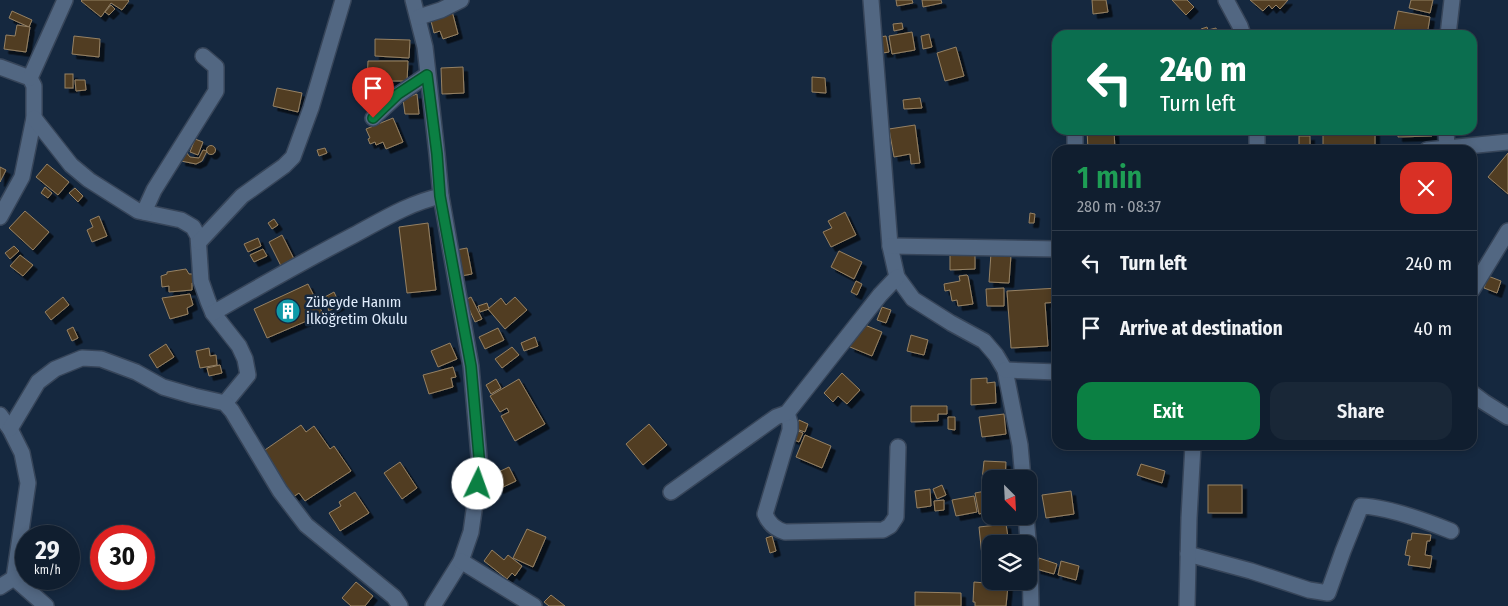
<!DOCTYPE html>
<html lang="en">
<head>
<meta charset="utf-8">
<style>
  :root { --surface:#101e2f; --page:#192737; --text:#f1f3f6; --muted:#9ca2aa; --line:#303c4b; --accent:#0b8043 }
  body { margin:0; font-family:"Fira Sans Condensed",sans-serif; background:var(--page); color:var(--text); height:100vh; display:flex; flex-direction:column; font-size:19px; white-space:nowrap }
  * { box-sizing:border-box; margin:0 }
  p { font-size:16px; color:var(--muted) }
  .icon { flex:none; width:28px; height:28px; fill:none; stroke:currentColor; stroke-width:2; stroke-linecap:round; stroke-linejoin:round }
  .map { position:relative; flex:1; overflow:hidden }
  .details { position:absolute; left:1052px; top:145px; width:425px; height:305px; display:flex; flex-direction:column; background:var(--surface); border-radius:15px; box-shadow:0 2px 8px #0003,0 0 0 1px var(--line) }
  .details>* { flex:none }
  .hud { position:absolute; left:1052px; top:30px; width:425px; height:105px; border-radius:15px; box-shadow:0 2px 8px #0003,0 0 0 1px var(--line); background:#0b6e4f; color:#fff; overflow:hidden }
  .needle { width:32px; rotate:156deg }
  .controls { position:absolute; left:982px; top:470px; display:grid; gap:10px }
  .controls a { display:grid; place-items:center; width:55px; height:55px; border-radius:10px; background:var(--surface); box-shadow:0 2px 8px #0003,0 0 0 1px var(--line); font-size:25px }
  .speed { position:absolute; left:15px; top:525px; display:flex; gap:10px; font-size:25px; font-weight:700; text-align:center }
  .speed>* { display:grid; place-content:center; width:65px; height:65px; border-radius:50%; background:var(--surface); box-shadow:0 2px 8px #0003,0 0 0 1px var(--line); line-height:1 }
  .speed small { font-size:12px; font-weight:400 }
  .speed .limit { border:8px solid #d22; background:#fff; color:#111 }
  .pin { position:absolute; display:grid; place-items:center; width:42px; height:42px; color:#fff; margin:-51px -21px; border-radius:50% 50% 50% 0; rotate:-45deg; box-shadow:0 0 5px #0007 }
  .pin .icon { rotate:45deg }
  .me { position:absolute; width:55px; margin:-28px; rotate:3deg; stroke-linejoin:round; filter:drop-shadow(0 0 4px #0008) }
  .turn { display:flex; align-items:center; gap:18px; height:105px; padding:0 25px; font-size:22px }
  .turn .icon { width:65px; height:65px; stroke-width:2.5 }
  .turn b { display:block; font-size:35px; line-height:42px }
  .round { display:grid; place-items:center; flex:none; width:52px; height:52px; border-radius:15px; background:var(--page) }
  .overview { display:flex; align-items:center; justify-content:space-between; height:85px; padding:0 25px }
  h1 { font-size:30px; font-weight:600; line-height:38px; color:#1e9e55 }
  .button { display:flex; gap:10px; margin-top:auto; padding:10px 25px }
  .button a { flex:1; height:58px; border-radius:15px; background:var(--accent); color:#fff; font-size:20px; font-weight:600; line-height:58px; text-align:center }
  .button a+a { background:var(--page); color:var(--text) }
  ul { padding:0; list-style:none }
  li { display:flex; align-items:center; gap:15px; height:65px; padding:0 25px; border-top:1px solid var(--line) }
  li div { flex:1 }
  li b { display:block; font-size:19px }
  li em { font-style:normal }
  .map>svg:first-child { display:block }
  .building { fill:#513e22; stroke:#968163; filter:url(#shadow) }
  .lines { fill:none; stroke-linecap:round; stroke-linejoin:round }
  .minor-casing { stroke:#374559; stroke-width:18 }
  .minor { stroke:#526782; stroke-width:15 }
  .route-casing { stroke:#07532c; stroke-width:12 }
  .route { stroke:#0b8043; stroke-width:9 }
  .labels { text-anchor:middle; stroke-width:5; stroke-linejoin:round; paint-order:stroke }
  .poi-label { font-size:15px; fill:#e0ecfc; stroke:#15283f; text-anchor:start }
</style>
</head>
<body>
<div class="map">
<svg width="1508" height="606" viewBox="0 0 1508 606">
  <defs>
    <filter id="shadow"><feDropShadow dx="4.5" dy="4.5" stdDeviation="0" flood-color="#0009"/></filter>
  </defs>
  <rect width="100%" height="100%" fill="#15283f"/>
  <g class="building">
    <polygon points="82,0 128,0 129,1 122,10 111,3 101,17 81,1"/>
    <polygon points="896,0 912,0 913,3 897,6"/>
    <polygon points="922,0 941,0 942,3 923,7"/>
    <polygon points="1092,0 1106,0 1108,12 1093,14"/>
    <polygon points="1172,0 1187,0 1194,7 1186,15"/>
    <polygon points="1250,0 1288,0 1280,9 1276,5 1272,9 1269,5 1263,11"/>
    <polygon points="1411,0 1433,0 1430,13 1409,8"/>
    <polygon points="111,5 115,9 109,15 105,12"/>
    <polygon points="12,11 32,20 29,27 9,18"/>
    <polygon points="452,11 458,34 443,39 440,31 434,33 430,17"/>
    <polygon points="1398,11 1430,17 1427,35 1393,35"/>
    <polygon points="902,23 903,29 894,31 893,24"/>
    <polygon points="17,25 30,27 26,52 4,49 6,35 15,36"/>
    <polygon points="1207,27 1208,30 1216,28 1218,34 1220,33 1220,35 1203,35 1201,29"/>
    <polygon points="912,32 915,50 892,54 889,36"/>
    <polygon points="929,34 932,47 923,49 921,36"/>
    <polygon points="74,36 100,39 99,57 72,54"/>
    <polygon points="886,36 889,52 883,53 880,37"/>
    <polygon points="375,39 410,40 409,58 375,56"/>
    <polygon points="956,47 964,76 945,81 937,53"/>
    <polygon points="368,61 408,61 407,81 367,81"/>
    <polygon points="463,67 464,93 442,94 441,68"/>
    <rect x="65" y="74" width="8" height="14"/>
    <polygon points="812,77 825,78 826,93 812,92"/>
    <polygon points="75,80 85,80 86,90 76,91"/>
    <polygon points="277,88 302,93 298,112 273,106"/>
    <polygon points="417,94 419,114 405,114 403,99"/>
    <polygon points="920,98 922,108 904,109 903,100"/>
    <polygon points="393,118 403,142 386,149 383,142 376,145 375,142 370,144 368,139 370,138 366,129"/>
    <polygon points="915,125 920,163 911,164 910,154 894,157 889,129"/>
    <polygon points="1087,130 1114,130 1115,150 1088,150"/>
    <polygon points="1350,130 1375,130 1375,146 1356,146 1356,150 1323,150 1323,134 1350,134"/>
    <polygon points="1398,130 1432,130 1432,136 1398,137"/>
    <rect x="1299" y="136" width="11" height="11"/>
    <polygon points="195,139 203,142 198,155 190,152"/>
    <circle cx="211" cy="150" r="4.5"/>
    <polygon points="325,148 327,153 319,156 317,150"/>
    <polygon points="203,150 207,151 202,161 196,164 181,161 181,158 186,152 190,157 199,158"/>
    <polygon points="1508,153 1508,194 1488,177"/>
    <polygon points="47,164 69,182 58,195 36,177"/>
    <polygon points="0,167 6,170 0,182"/>
    <polygon points="45,187 52,193 48,198 41,193"/>
    <polygon points="75,188 83,196 78,202 69,193"/>
    <polygon points="25,211 49,232 33,250 9,228"/>
    <polygon points="845,212 856,235 831,247 823,232 832,228 828,221"/>
    <polygon points="1030,213 1035,214 1034,223 1029,223"/>
    <polygon points="99,216 107,236 92,242 87,230 93,227 90,220"/>
    <polygon points="274,219 278,225 272,229 268,223"/>
    <polygon points="428,223 436,290 407,293 399,227"/>
    <polygon points="282,235 295,261 282,268 269,242"/>
    <polygon points="258,238 261,246 248,252 244,244"/>
    <polygon points="14,246 19,251 10,259 5,253"/>
    <polygon points="467,248 472,274 461,276 456,250"/>
    <polygon points="263,249 267,256 254,262 250,255"/>
    <polygon points="839,251 862,262 854,279 831,267"/>
    <polygon points="991,253 1011,255 1009,283 989,282"/>
    <polygon points="20,255 33,265 23,276 10,266"/>
    <polygon points="950,255 975,255 975,269 950,270"/>
    <polygon points="186,269 189,274 196,274 196,282 192,283 192,290 169,292 169,286 162,287 161,276 167,274 167,272"/>
    <polygon points="967,275 968,276 973,304 958,306 957,300 952,301 950,290 945,291 944,284 960,281 959,276"/>
    <polygon points="1488,276 1501,281 1497,293 1484,288"/>
    <polygon points="856,281 862,284 857,295 851,292"/>
    <polygon points="308,284 323,314 267,338 254,309"/>
    <polygon points="1004,288 1004,306 987,306 986,289"/>
    <polygon points="1058,288 1058,302 1045,303 1048,346 1011,348 1007,291"/>
    <polygon points="334,292 340,305 329,311 323,298"/>
    <polygon points="190,294 193,305 187,308 188,314 170,319 162,298"/>
    <polygon points="63,297 69,305 51,320 45,312"/>
    <polygon points="471,297 482,319 475,322 465,300"/>
    <polygon points="515,297 527,310 505,329 488,309 501,298 506,305"/>
    <polygon points="487,303 489,309 480,312 478,306"/>
    <polygon points="1055,306 1058,306 1058,324 1053,324"/>
    <polygon points="882,307 891,310 886,323 877,320"/>
    <polygon points="860,323 882,332 872,356 850,347"/>
    <polygon points="73,327 78,338 72,341 67,330"/>
    <polygon points="498,328 504,340 485,349 479,337"/>
    <polygon points="911,335 928,340 924,355 907,351"/>
    <polygon points="535,337 538,346 524,351 521,343"/>
    <polygon points="450,343 457,359 438,367 431,351"/>
    <polygon points="166,344 174,357 157,368 149,355"/>
    <polygon points="512,347 519,355 502,368 495,359"/>
    <polygon points="209,348 210,356 216,355 217,365 200,368 196,351"/>
    <polygon points="220,365 222,373 209,376 207,368"/>
    <polygon points="453,367 456,377 451,378 453,387 429,394 423,375"/>
    <polygon points="842,373 860,390 847,404 838,396 833,402 824,393"/>
    <polygon points="987,378 987,383 995,382 996,403 971,405 971,379"/>
    <polygon points="496,379 501,388 491,394 486,385"/>
    <polygon points="519,379 545,424 515,441 501,416 509,412 507,408 500,412 490,396"/>
    <polygon points="911,406 947,406 947,414 938,414 938,421 911,422"/>
    <polygon points="1004,414 1006,434 982,437 979,417"/>
    <polygon points="948,417 955,417 955,430 948,429"/>
    <polygon points="799,420 808,424 805,432 796,429"/>
    <polygon points="649,424 667,445 643,465 626,444"/>
    <polygon points="301,425 306,432 314,426 330,449 334,446 351,471 305,501 299,493 293,497 262,452"/>
    <polygon points="794,429 803,433 799,442 790,438"/>
    <polygon points="805,435 831,446 822,468 796,457"/>
    <polygon points="984,461 1006,462 1005,479 991,479 991,481 982,480"/>
    <polygon points="400,462 417,488 402,499 384,473"/>
    <polygon points="1141,464 1165,471 1162,483 1137,475"/>
    <polygon points="509,467 516,481 499,489 492,475"/>
    <polygon points="942,485 946,495 937,499 933,489"/>
    <rect x="1208" y="485" width="34" height="28"/>
    <polygon points="930,489 931,506 917,508 915,491"/>
    <polygon points="991,490 991,511 979,514 975,493"/>
    <polygon points="1071,491 1074,514 1046,518 1042,495"/>
    <polygon points="355,492 369,513 340,531 329,513 341,506 339,502"/>
    <polygon points="974,496 977,512 956,516 952,500"/>
    <polygon points="944,500 944,510 935,511 934,501"/>
    <polygon points="1006,524 1009,544 991,544 991,554 982,556 979,527"/>
    <polygon points="527,529 546,537 533,567 513,558"/>
    <polygon points="1412,533 1431,535 1430,541 1427,541 1425,555 1432,556 1430,568 1408,565 1410,556 1405,555 1408,540 1411,540"/>
    <polygon points="772,536 776,551 770,553 766,538"/>
    <polygon points="492,550 504,560 508,555 522,566 515,576 512,573 507,579 484,561"/>
    <polygon points="1039,558 1057,564 1054,574 1036,569"/>
    <polygon points="1061,561 1079,566 1076,580 1058,575"/>
    <polygon points="356,582 373,596 365,606 351,606 342,598"/>
    <polygon points="974,582 1008,585 1006,606 975,606 975,602 973,602"/>
    <polygon points="915,592 961,593 961,606 915,606"/>
    <polygon points="551,595 565,606 549,606 544,602"/>
  </g>
  <g class="lines">
    <defs>
      <g id="minor">
        <polyline points="413,0 425,47 437,154 441,196 471,366 480,468 471,532 461,561 433,606"/>
        <polyline points="871,0 890,246 897,277 913,299 951,323 984,341 996,355 1005,370 1020,445 1023,479"/>
        <polyline points="1226,0 1240,26 1243,35"/>
        <polyline points="419,17 441,10 461,0"/>
        <polyline points="1448,35 1452,0"/>
        <polyline points="0,67 30,78 34,86 34,118 22,177 0,217"/>
        <polyline points="30,78 65,0"/>
        <polyline points="34,118 71,165 89,180 138,211 181,220 193,227 198,236 201,281 208,301 213,313 239,346 245,359 248,375 225,403"/>
        <polyline points="373,118 398,95 427,75"/>
        <polyline points="1075,130 1075,150"/>
        <polyline points="1257,130 1257,150"/>
        <polyline points="1446,130 1447,147"/>
        <polyline points="1427,150 1508,142"/>
        <polyline points="144,212 154,190 216,91 216,67 203,56"/>
        <polyline points="199,242 242,196 284,166 293,157 311,108 343,0"/>
        <polyline points="890,246 1058,249"/>
        <polyline points="1472,290 1508,231"/>
        <path d="M213,313C260,286 306,260 354,235C382,220 409,203 441,196"/>
        <polyline points="1005,370 1058,372"/>
        <polyline points="1472,393 1484,402 1508,417"/>
        <path d="M787,413L790,423V430L765,514C769,524 775,529 785,532L883,530L890,526L896,517L898,447"/>
        <polyline points="0,415 10,429 22,453 28,483 14,578 46,606"/>
        <polyline points="10,429 38,382 55,369 82,358 101,359 136,372 163,387 194,396 225,403 232,411 280,491 306,525 394,597 400,606"/>
        <polyline points="671,492 776,417 787,413 880,295 897,277"/>
        <polyline points="1026,516 1030,563 1031,606"/>
        <path d="M1188,554L1251,571L1309,590L1328,593L1343,551L1361,506C1388,507 1426,521 1451,531"/>
        <polyline points="461,561 534,606"/>
        <polyline points="0,587 14,578"/>
        <polyline points="1187,606 1189,518 1193,445"/>
      </g>
    </defs>
    <use href="#minor" class="minor-casing"/>
    <use href="#minor" class="minor"/>
  </g>
  <g class="lines">
    <defs>
      <polyline id="route" points="373,118 398,94 427,75 437,154 440,196 471,366 480,468 478,484"/>
    </defs>
    <use href="#route" class="route-casing"/>
    <use href="#route" class="route"/>
  </g>
  <defs>
    <symbol id="building-disc" viewBox="-11 -11 22 22"><circle r="9.5" fill="#0f9aa8" stroke="#15283f"/><path d="M-4-6H4V6H1V3H-1V6H-4ZM-2.5-4.3h1.7v1.8h-1.7ZM.8-4.3h1.7v1.8H.8ZM-2.5-1h1.7V.8h-1.7ZM.8-1h1.7V.8H.8Z" fill="#fff"/></symbol>
  </defs>
  <g fill-rule="evenodd">
    <use href="#building-disc" x="274" y="297" width="28" height="28"/>
  </g>
  <g class="labels">
    <g class="poi-label">
      <text x="306" y="307">Zübeyde Hanım<tspan x="306" dy="17">İlköğretim Okulu</tspan></text>
    </g>
  </g>
</svg>
<div class="controls">
<a><svg class="needle" viewBox="-14 -14 28 28"><path d="M0-13l5 13h-10z" fill="#e53935"/><path d="M0 13l5-13h-10z" fill="#9ca2aa"/></svg></a>
<a><svg class="icon" aria-label="layers" viewBox="0 0 24 24"><path d="M12 4l9 5-9 5-9-5zM3 14l9 5 9-5"/></svg></a>
</div>
<div class="speed"><div>29<small>km/h</small></div><div class="limit">30</div></div>
<div class="pin" style="left:373px;top:118px;background:#d93025"><svg class="icon" aria-label="arrive" viewBox="0 0 24 24"><path d="M6 21V4h12l-3 4 3 4H6"/></svg></div>
<svg class="me" style="left:478px;top:484px" viewBox="-20 -20 40 40"><circle r="19" fill="#fff"/><path d="M0-13L10 11 0 6-10 11z" fill="#0b8043"/></svg>
<div class="hud">
<div class="turn"><svg class="icon" aria-label="left" viewBox="0 0 24 24"><path d="M17 20v-9H6M10 6l-5 5 5 5"/></svg><div><b>240 m</b>Turn left</div></div>
</div>
<section class="details">
<div class="overview"><div><h1>1 min</h1><p>280 m · 08:37</p></div><a class="round" style="background:#d93025;color:#fff"><svg class="icon" aria-label="close" viewBox="0 0 24 24"><path d="M6 6l12 12M18 6L6 18"/></svg></a></div>
<ul>
<li><svg class="icon" aria-label="left" viewBox="0 0 24 24"><path d="M17 20v-9H6M10 6l-5 5 5 5"/></svg><div><b>Turn left</b></div><em>240 m</em></li>
<li><svg class="icon" aria-label="arrive" viewBox="0 0 24 24"><path d="M6 21V4h12l-3 4 3 4H6"/></svg><div><b>Arrive at destination</b></div><em>40 m</em></li>
</ul>
<div class="button"><a>Exit</a><a>Share</a></div>
</section>
</div>
</body>
</html>
